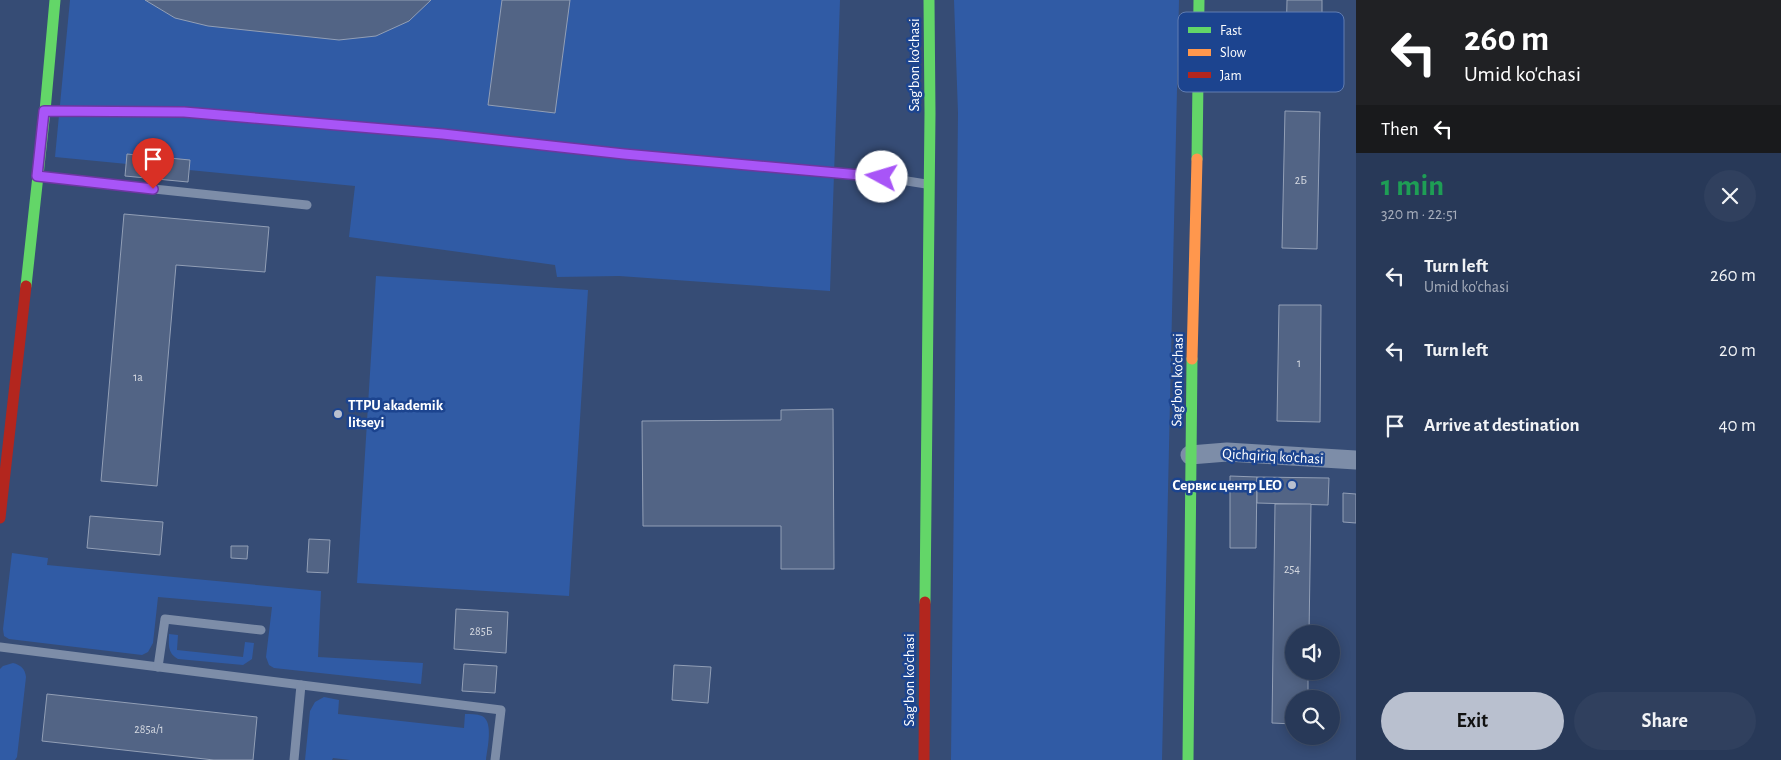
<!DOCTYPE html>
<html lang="en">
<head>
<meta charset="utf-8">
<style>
  :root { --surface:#283958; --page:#30405e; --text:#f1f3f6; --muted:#a5acba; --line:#44536e; --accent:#b9c0cf }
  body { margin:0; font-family:"Alegreya Sans",sans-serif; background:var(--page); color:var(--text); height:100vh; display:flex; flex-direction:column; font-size:19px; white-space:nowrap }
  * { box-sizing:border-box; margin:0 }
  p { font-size:16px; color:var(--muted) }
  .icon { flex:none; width:28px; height:28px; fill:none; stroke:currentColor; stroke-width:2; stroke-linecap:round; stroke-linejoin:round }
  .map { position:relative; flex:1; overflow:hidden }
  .sheet { display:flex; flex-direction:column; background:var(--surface); width:425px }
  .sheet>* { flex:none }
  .hud { background:#202124; color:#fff; overflow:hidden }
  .buttons { position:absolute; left:1285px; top:625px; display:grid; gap:10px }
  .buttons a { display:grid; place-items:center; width:55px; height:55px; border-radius:50%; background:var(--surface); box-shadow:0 2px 12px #0003,0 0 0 1px var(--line); font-size:25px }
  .pin { position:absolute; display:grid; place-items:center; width:42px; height:42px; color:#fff; margin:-51px -21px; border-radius:50% 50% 50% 0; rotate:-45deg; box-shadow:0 0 5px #0007 }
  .pin .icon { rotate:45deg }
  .me { position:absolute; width:55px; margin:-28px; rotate:276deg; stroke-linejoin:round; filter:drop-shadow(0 0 4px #0008) }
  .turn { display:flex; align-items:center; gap:18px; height:105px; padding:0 25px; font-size:22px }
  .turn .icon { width:65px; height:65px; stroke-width:2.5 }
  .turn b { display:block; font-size:35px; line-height:42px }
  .then { display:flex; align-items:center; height:48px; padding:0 25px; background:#0003; gap:10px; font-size:19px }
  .round { display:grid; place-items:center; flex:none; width:52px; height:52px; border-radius:26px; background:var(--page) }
  .summary { display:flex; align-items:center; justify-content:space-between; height:85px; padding:0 25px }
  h1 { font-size:30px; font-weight:600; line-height:38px; color:#1e9e55 }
  .primary-button { display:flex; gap:10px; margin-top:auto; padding:10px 25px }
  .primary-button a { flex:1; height:58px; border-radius:30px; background:var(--accent); color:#111; font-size:20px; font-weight:600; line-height:58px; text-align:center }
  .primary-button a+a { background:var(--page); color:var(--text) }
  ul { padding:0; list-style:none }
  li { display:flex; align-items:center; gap:15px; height:75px; padding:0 25px }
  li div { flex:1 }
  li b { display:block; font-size:19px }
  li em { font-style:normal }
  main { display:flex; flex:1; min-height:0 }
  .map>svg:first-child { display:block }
  .green { fill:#305ba5 }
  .building { fill:#526485; stroke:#929fb6 }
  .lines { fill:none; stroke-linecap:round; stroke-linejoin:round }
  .lane { stroke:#7d8da8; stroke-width:9 }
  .street { stroke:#7d8da8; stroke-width:19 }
  .fast { stroke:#63d668; stroke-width:11 }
  .slow { stroke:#ff974d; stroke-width:11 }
  .jam { stroke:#b3261e; stroke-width:11 }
  .route-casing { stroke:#6d37a1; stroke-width:12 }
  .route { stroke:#a855f7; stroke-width:9 }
  .poi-dot { fill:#b9c0cf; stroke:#1c448f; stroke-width:2 }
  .labels { text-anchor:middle; stroke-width:5; stroke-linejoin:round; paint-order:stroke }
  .number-label { font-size:12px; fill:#d4d8e0 }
  .street-label { font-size:15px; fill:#fff; stroke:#1c448f }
  .poi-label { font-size:15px; font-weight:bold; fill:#fff; stroke:#1c448f; text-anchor:start }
  .key { fill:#1c448f; stroke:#607cb1; stroke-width:1 }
  .key-label { font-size:14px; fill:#fff }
</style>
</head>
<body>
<main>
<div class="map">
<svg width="1356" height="760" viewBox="0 0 1356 760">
  <rect width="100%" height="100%" fill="#364c75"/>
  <g class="green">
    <polygon points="70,0 840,0 830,291 619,276 557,277 555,265 349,237 355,186 55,157"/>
    <polygon points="954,0 1179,0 1162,760 951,760 958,113"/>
    <polygon points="376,276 588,290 569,596 357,583"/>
    <polygon points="12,553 48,558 47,565 321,591 318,657 423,663 421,684 274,668 269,665 266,657 272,607 158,597 153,643 148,652 142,655 9,639 4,636 3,629"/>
    <path d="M169,634L178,635L177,650L243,657L245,642L254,643L252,659L243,665L178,659C167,653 169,644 169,634Z"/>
    <path d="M13,663C21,665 25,669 26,677L17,757L15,760H0V669L3,666Z"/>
    <path d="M324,697L339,700L338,714L464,728L465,714C470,714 477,714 482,716C494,722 487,749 486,760H350L333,758L332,760H305L310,711L315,702Z"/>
  </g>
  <g class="building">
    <polygon points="145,0 431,0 409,21 376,36 339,40 208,26 175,18"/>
    <polygon points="502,0 570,0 555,113 488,105"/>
    <polygon points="1287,0 1322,0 1322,45 1286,44"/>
    <polygon points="1285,111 1320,112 1317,249 1282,248"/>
    <polygon points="127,154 190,160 188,182 125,176"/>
    <polygon points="124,214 269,227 265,272 176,265 157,486 101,481"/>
    <polygon points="1279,305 1321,305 1320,422 1277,421"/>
    <polygon points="833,409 834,569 781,569 781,526 643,526 642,421 781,420 781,410"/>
    <polygon points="1230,476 1257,477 1256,548 1230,548"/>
    <polygon points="1257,477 1329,478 1328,505 1257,503"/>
    <polygon points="1343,493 1356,494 1356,523 1343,522"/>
    <polygon points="1275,504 1311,504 1309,634 1294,634 1294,671 1308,671 1308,699 1294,699 1294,724 1272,723"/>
    <polygon points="90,516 163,522 160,555 87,548"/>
    <polygon points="309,539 330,540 328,573 307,572"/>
    <polygon points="231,546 248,546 247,559 231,558"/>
    <polygon points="456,609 508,612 506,653 454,649"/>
    <polygon points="464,664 497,666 495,693 462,691"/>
    <polygon points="674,665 711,667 708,703 672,700"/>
    <polygon points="47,694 257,717 253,760 214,760 42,741"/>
  </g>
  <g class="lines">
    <g class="lane">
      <polyline points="47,111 184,112 443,134 624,154 808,170 882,177 926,184"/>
      <polyline points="40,177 307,205"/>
      <polyline points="0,647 501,710 495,760"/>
      <polyline points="158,667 165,619 261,630"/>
      <polyline points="294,760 301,685"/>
    </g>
    <polyline class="street" points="1190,455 1227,452 1356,460"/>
    <g class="fast">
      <polyline points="1197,159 1199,0"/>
      <polyline points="26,286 45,111 55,0"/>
      <polyline points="925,602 930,113 929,0"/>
      <polyline points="1188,760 1192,359"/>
    </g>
    <polyline class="slow" points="1192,359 1197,159"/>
    <g class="jam">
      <polyline points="0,518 26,286"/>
      <polyline points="924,760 925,602"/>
    </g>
  </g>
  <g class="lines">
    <defs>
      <polyline id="route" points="153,189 37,176 44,111 184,112 443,134 624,154 882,177"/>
    </defs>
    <use href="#route" class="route-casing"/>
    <use href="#route" class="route"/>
  </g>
  <g class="poi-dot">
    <circle cx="338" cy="414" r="5"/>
    <circle cx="1292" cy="485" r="5"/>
  </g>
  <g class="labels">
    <g class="number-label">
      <text x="1301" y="184">2Б</text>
      <text x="1299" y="367">1</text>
      <text x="138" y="381">1a</text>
      <text x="1292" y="573">254</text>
      <text x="481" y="635">285Б</text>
      <text x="149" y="733">285a/1</text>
    </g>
    <g class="street-label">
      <text transform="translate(914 65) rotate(-90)" y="5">Sag’bon ko’chasi</text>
      <text transform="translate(1177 380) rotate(-89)" y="5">Sag’bon ko’chasi</text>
      <text transform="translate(1273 456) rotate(3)" y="5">Qichqiriq ko'chasi</text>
      <text transform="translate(909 680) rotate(-90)" y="5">Sag’bon ko’chasi</text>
    </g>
    <g class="poi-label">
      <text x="348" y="410">TTPU akademik<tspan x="348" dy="17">litseyi</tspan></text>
      <text x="1282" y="490" text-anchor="end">Сервис центр LEO</text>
    </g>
  </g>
  <rect x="1178" y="12" width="166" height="80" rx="8" class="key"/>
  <rect x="1188" y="27" width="23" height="6" fill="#63d668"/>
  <rect x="1188" y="49" width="23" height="7" fill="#ff974d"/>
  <rect x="1188" y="72" width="23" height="6" fill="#b3261e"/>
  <g class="key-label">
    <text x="1220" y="35">Fast</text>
    <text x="1220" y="57">Slow</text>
    <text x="1220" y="80">Jam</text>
  </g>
</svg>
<div class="buttons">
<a><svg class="icon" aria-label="sound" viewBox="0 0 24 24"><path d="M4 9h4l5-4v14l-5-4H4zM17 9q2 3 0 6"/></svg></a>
<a><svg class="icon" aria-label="search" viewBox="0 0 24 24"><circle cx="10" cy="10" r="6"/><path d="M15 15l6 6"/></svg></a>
</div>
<div class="pin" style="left:153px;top:189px;background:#d93025"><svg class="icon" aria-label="arrive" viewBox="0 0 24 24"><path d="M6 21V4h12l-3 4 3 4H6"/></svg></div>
<svg class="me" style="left:882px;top:177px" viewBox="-20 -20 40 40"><circle r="19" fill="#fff"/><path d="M0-13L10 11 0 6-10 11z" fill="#a855f7"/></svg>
</div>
<section class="sheet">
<div class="hud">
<div class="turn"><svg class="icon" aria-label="left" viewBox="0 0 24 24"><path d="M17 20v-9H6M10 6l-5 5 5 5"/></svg><div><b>260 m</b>Umid ko'chasi</div></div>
<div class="then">Then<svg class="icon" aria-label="left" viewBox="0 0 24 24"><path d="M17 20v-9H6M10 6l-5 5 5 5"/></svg></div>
</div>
<div class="summary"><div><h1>1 min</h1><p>320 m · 22:51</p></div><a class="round"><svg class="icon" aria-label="close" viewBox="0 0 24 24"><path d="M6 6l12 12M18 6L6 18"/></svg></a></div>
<ul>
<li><svg class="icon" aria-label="left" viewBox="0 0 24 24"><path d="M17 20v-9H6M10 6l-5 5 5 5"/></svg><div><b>Turn left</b><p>Umid ko'chasi</p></div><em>260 m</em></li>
<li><svg class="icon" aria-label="left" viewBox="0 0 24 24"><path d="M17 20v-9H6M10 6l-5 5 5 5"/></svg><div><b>Turn left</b></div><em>20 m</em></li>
<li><svg class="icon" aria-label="arrive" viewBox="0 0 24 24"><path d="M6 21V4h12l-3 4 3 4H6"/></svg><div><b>Arrive at destination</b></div><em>40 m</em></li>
</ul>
<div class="primary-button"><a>Exit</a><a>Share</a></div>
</section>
</main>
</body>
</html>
